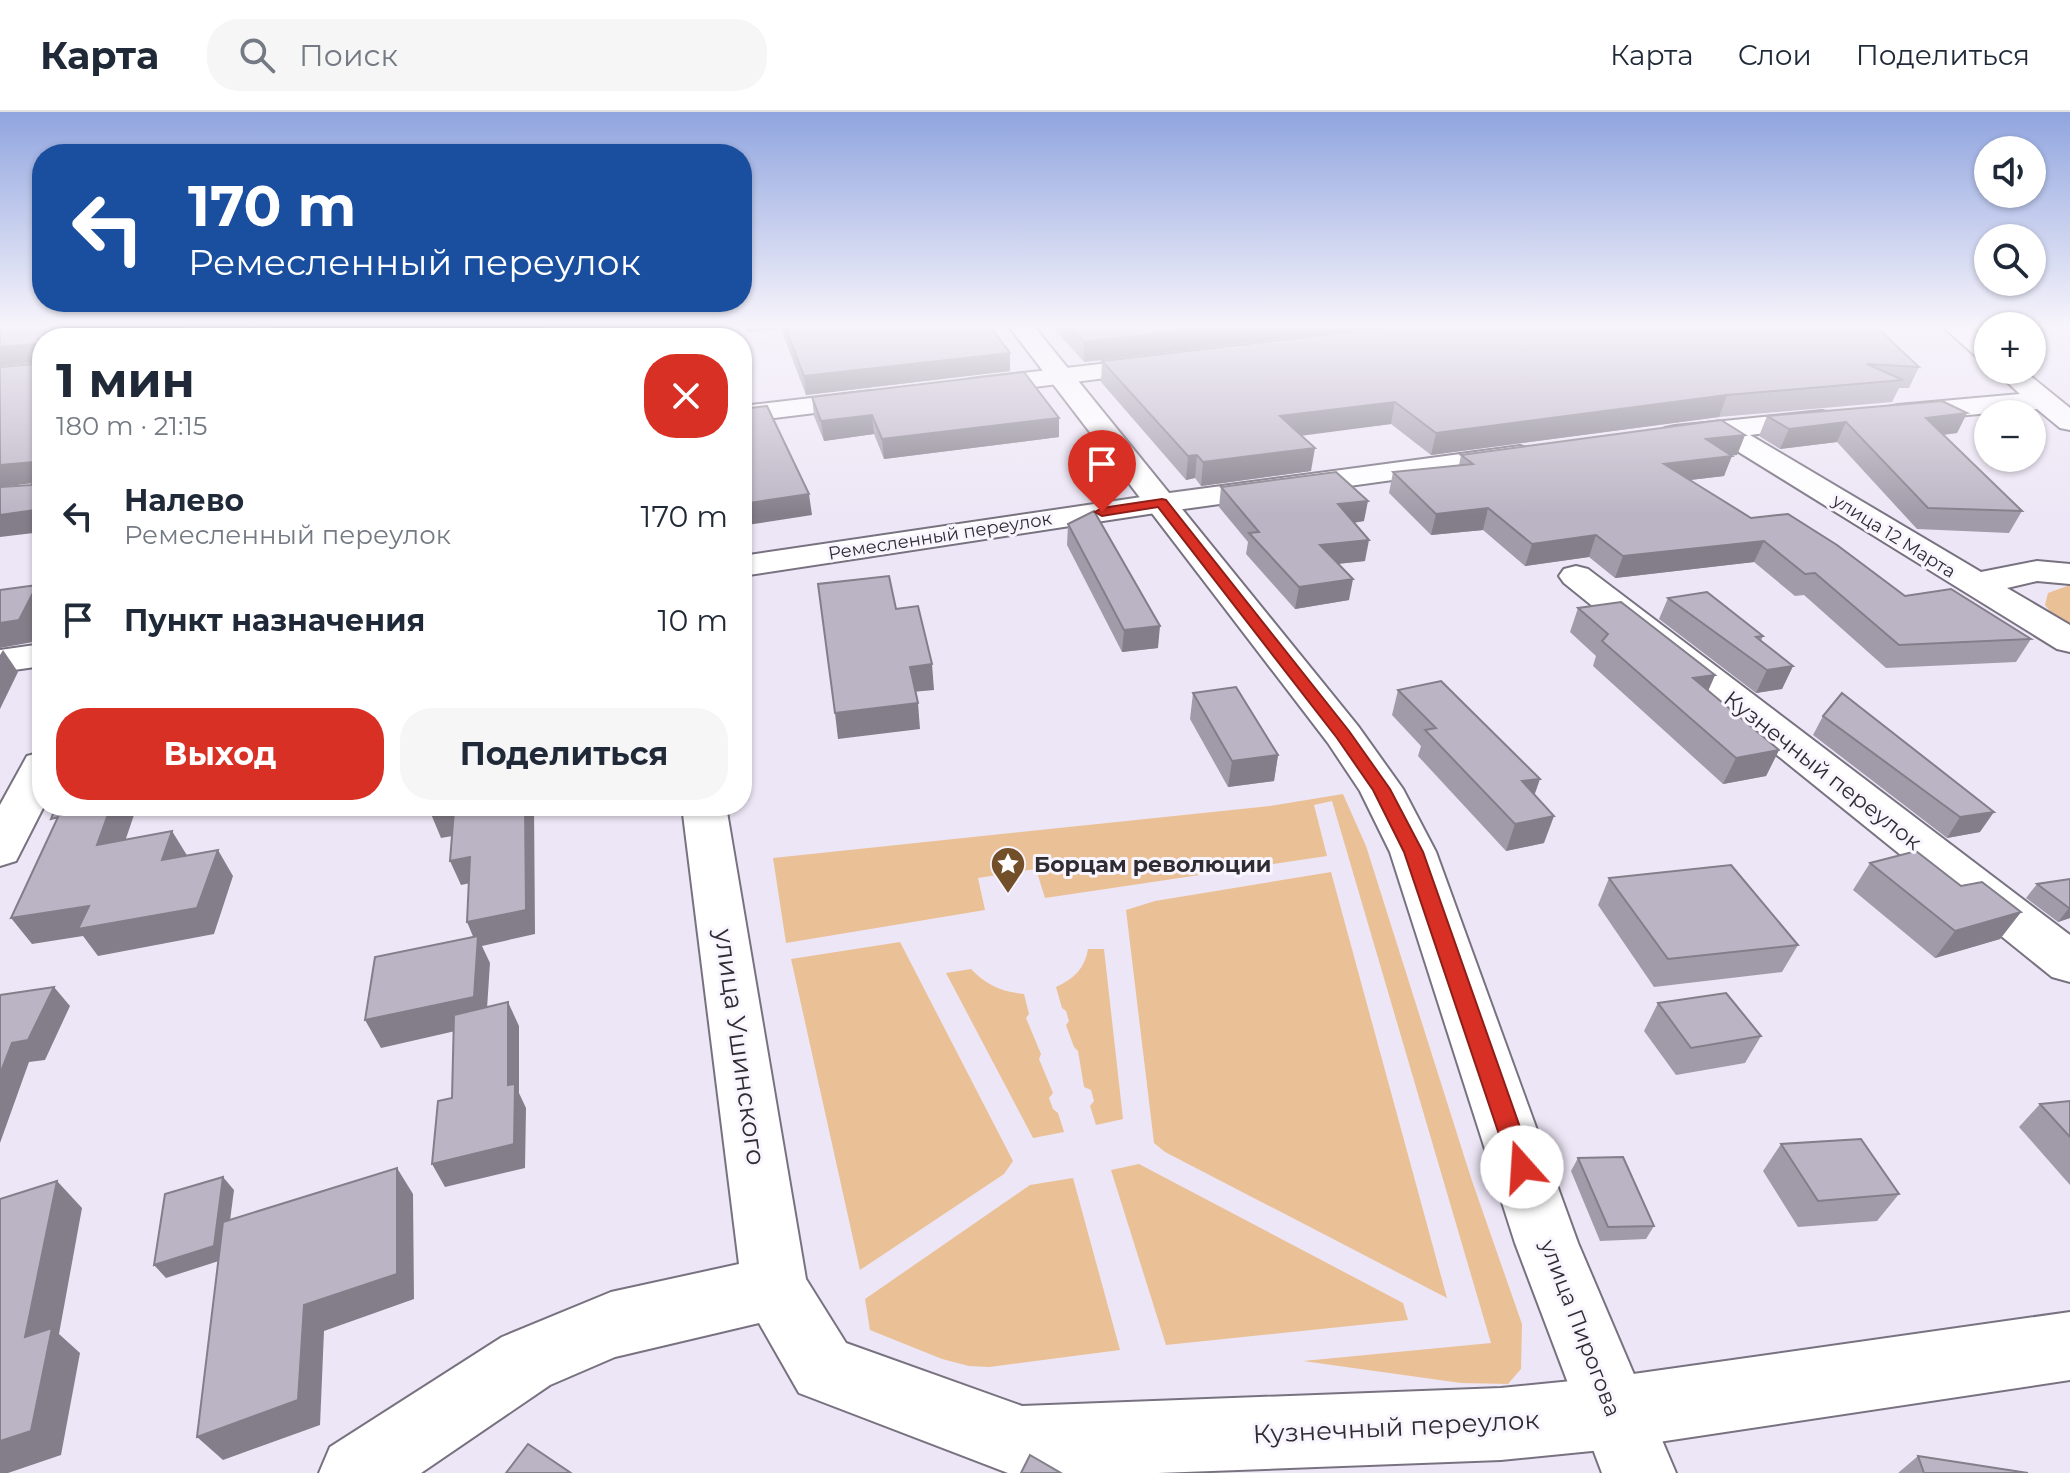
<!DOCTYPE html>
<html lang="ru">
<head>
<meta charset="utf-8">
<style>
  :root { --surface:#fff; --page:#f6f6f7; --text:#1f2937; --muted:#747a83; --line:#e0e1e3; --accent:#d93025 }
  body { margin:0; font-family:Montserrat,sans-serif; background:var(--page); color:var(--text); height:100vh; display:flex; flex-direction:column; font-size:30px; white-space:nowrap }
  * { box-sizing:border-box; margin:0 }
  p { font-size:26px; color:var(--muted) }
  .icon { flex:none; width:44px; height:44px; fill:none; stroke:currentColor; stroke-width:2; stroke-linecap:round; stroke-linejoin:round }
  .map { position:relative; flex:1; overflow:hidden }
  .sheet { position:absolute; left:32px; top:216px; width:720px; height:488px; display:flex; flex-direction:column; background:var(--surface); border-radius:32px; box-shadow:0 2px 6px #0004 }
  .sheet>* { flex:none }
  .hud { position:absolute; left:32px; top:32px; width:720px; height:168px; border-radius:32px; box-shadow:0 2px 6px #0004; background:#1a4fa0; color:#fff; overflow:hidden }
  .tools { position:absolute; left:1974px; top:24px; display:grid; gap:16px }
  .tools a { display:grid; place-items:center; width:72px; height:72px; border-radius:50%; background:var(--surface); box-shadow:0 2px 6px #0004; font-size:40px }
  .pin { position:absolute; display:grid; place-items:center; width:68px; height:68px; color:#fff; margin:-82px -34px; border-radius:50% 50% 50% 0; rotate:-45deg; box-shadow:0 0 8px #0007 }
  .pin .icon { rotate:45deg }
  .me { position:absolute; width:88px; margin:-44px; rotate:341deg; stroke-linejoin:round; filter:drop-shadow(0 0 6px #0008) }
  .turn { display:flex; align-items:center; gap:28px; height:168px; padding:0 24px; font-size:36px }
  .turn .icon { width:104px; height:104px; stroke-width:2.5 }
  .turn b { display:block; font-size:56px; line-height:68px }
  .round { display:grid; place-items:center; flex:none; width:84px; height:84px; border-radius:32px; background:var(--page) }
  .summary { display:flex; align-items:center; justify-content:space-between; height:136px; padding:0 24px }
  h1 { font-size:48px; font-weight:700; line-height:60px }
  .action { display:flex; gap:16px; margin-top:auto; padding:16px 24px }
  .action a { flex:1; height:92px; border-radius:32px; background:var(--accent); color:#fff; font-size:32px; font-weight:700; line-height:92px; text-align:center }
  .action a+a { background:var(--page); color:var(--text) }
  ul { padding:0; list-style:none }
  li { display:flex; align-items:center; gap:24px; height:104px; padding:0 24px }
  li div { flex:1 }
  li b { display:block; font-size:30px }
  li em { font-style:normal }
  header { display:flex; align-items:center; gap:48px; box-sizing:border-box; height:112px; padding:0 40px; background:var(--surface); border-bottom:2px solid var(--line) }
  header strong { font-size:38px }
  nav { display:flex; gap:44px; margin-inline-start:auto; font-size:28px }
  .search { width:560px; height:72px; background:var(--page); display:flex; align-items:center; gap:20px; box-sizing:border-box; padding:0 28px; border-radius:32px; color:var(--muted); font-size:30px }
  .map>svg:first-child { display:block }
  .green { fill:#eac196 }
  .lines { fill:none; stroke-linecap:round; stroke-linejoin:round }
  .street-casing { stroke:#787280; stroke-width:4 }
  .secondary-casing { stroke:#787280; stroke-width:4 }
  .street { fill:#fff; fill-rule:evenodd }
  .secondary { fill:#fff; fill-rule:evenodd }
  .wall { fill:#a19ba9 }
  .shaded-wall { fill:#837e89 }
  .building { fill:#bbb4c4; stroke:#837e89; stroke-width:2 }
  .route { fill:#d93025; stroke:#8d1f18; stroke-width:2 }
  .labels { text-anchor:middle; stroke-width:6; stroke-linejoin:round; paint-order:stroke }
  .far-street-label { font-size:18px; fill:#2f2c32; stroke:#f9f5ff }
  .street-label { font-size:22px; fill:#2f2c32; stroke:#f9f5ff }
  .poi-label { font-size:22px; font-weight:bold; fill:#2f2c32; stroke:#f9f5ff; text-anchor:start }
  .near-street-label { font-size:26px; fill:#2f2c32; stroke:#f9f5ff }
</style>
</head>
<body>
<header>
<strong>Карта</strong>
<div class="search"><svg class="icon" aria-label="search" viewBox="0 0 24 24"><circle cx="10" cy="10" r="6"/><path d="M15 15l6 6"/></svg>Поиск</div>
<nav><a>Карта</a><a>Слои</a><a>Поделиться</a></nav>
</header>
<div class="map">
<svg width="2070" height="1361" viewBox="0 0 2070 1361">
  <rect width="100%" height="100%" fill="#ede6f6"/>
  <g class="green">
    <polygon points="2070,473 2070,519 2060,513 2045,493 2048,481"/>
    <polygon points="1343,682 1366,734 1471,1066 1522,1212 1521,1257 1508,1272 1461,1271 1303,1249 1491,1231 1332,689 1314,693 1327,744 1045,786 1036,757 978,766 985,798 786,831 773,746 1270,694"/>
    <polygon points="1331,760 1447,1186 1165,1040 1154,1031 1126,798 1155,789"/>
    <polygon points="900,830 1013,1049 1004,1062 860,1158 791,847"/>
    <path d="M1088,837H1104L1123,1007L1096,1013L1090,994L1094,989L1091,978L1084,975L1078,939L1074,935L1066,913L1069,909L1066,899L1062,896L1056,875C1074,867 1085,856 1088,837Z"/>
    <path d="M971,857C986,873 1002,880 1024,882L1029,902L1026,906L1041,942L1039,947L1053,981L1049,986L1053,997L1058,1001L1064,1020L1033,1026L946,861Z"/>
    <polygon points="1139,1052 1403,1191 1408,1208 1166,1233 1111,1058"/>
    <polygon points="1073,1066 1120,1238 989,1255 969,1254 942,1247 870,1218 865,1187 1030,1073"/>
  </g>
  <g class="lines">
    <defs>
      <g id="street">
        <polygon points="226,212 250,212 245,226 221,226"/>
        <polygon points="521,212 617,212 613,217 605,219 528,226 435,226 438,221 447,219"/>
        <polygon points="1940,212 1967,212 1988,230 1988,249 1979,247"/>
        <polygon points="1161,245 1170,248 1174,253 1170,258 971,283 962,281 958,275 962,269 971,267"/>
        <polygon points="1994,258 2023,258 2070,296 2070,318 2060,316 2037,297 1898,309 1888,307 1884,301 1888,295 1898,293 2020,282"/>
        <polygon points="871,279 880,281 884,287 880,293 742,310 742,294"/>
        <polygon points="1822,299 1832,301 1836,307 1832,313 1750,323 1981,460 2037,449 2070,452 2070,472 2037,469 2007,476 2070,513 2070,540 2057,537 1716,326 1675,330 1665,328 1661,322 1665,316 1675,314"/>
        <polygon points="1520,334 1530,337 1535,343 1530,349 1162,400 742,464 742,444 1162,382"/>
        <polygon points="1576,454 1588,457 2070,823 2070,870 2052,865 1564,471 1559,464 1564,457"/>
        <polygon points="42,532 42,554 0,560 0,538"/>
        <polygon points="42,640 44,694 16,749 0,754 0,693 27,644"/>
        <polygon points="682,694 726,694 806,1167 846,1231 1022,1294 1501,1276 1612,1265 2070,1200 2070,1268 1612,1337 1501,1348 1158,1361 1008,1361 799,1281 759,1211 615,1245 550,1273 421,1361 319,1361 330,1335 502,1225 611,1180 739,1152"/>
      </g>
      <polygon id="secondary" points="1007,212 1032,212 1358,614 1403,677 1436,740 1578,1131 1676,1361 1602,1361 1515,1131 1390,740 1360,679 1328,631"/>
    </defs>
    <use href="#street" class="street-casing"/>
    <use href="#secondary" class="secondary-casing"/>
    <use href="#street" class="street"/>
    <use href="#secondary" class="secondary"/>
  </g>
  <g class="wall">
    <polygon points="744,212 988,212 1010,259 806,283 781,217 747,220"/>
    <polygon points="1050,212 1406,212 1084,250"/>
    <polygon points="1415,212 1919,255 1909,276 1899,276 1892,290 1719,305 1431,343 1391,312 1301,323 1311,359 1201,374 1195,366 1186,368 1101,270 1102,249"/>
    <polygon points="812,285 1059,325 884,347 874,322 824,329 814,304"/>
    <polygon points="1967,301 1957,321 1943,323 2022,399 2009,421 1917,417 1837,330 1780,337 1759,324 1767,304"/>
    <polygon points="1745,323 1737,343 1731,343 1724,364 1690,368 1751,406 1905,484 2031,527 2016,550 1886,556 1804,483 1795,484 1754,450 1615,466 1589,445 1525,454 1483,418 1431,423 1389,381 1393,360 1459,353 1461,343"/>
    <polygon points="1221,375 1364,409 1354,411 1365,449 1338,452 1349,488 1295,497 1246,442 1248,430 1219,395"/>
    <polygon points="1068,412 1158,536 1122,540 1067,433"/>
    <polygon points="1668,486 1763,524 1761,529 1793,554 1782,577 1756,581 1659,507"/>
    <polygon points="1578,496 1715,563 1708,579 1779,638 1766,664 1723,672 1593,554 1596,544 1570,520"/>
    <polygon points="1398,578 1534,683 1544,731 1506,739 1418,644 1421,634 1392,603"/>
    <polygon points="1193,581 1278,643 1274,669 1228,675 1190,607"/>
    <polygon points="1823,604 1980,720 1947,726 1813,623"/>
    <polygon points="1870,751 1961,774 2021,800 2000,827 1935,846 1853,778"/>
    <polygon points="1609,766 1798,833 1782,860 1654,875 1598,793"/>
    <polygon points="2070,767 2070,806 2058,810 2026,786 2037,772"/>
    <polygon points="1658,891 1761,924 1745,951 1676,963 1644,919"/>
    <polygon points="2070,989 2070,1073 2019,1015 2040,992"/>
    <polygon points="1781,1032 1899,1082 1877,1109 1798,1115 1763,1059"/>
    <polygon points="1578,1046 1654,1114 1646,1127 1600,1129 1571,1059"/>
    <polygon points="1918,1344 2028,1361 1898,1361"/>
  </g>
  <g class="shaded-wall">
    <polygon points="167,212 183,212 189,224 187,226 168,226"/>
    <polygon points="540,212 541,212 544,226 539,226"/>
    <polygon points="746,212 781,212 781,217 747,220"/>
    <polygon points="1239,212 1406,212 1084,250 1084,230"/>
    <polygon points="35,232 42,250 0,254 0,235"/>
    <polygon points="1010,241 1010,259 806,283 804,264"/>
    <polygon points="1727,283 1719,305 1431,343 1436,321"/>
    <polygon points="1395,290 1391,312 1277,327 1280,304"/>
    <polygon points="1967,301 1957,321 1916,326 1926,306"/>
    <polygon points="872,303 874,322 824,329 821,309"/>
    <polygon points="1059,306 1059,325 884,347 882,327"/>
    <polygon points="1846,310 1837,330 1780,337 1789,317"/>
    <polygon points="1745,323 1737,343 1698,348 1706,327"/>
    <polygon points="1315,336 1311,359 1201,374 1203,350"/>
    <polygon points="1197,343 1195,366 1186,368 1188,344"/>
    <polygon points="1732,344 1724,364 1656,372 1664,352"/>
    <polygon points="33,350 42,370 0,375 0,353"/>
    <polygon points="809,382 812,403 747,413 749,423 742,424 743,392"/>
    <polygon points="1368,389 1364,409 1335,413 1338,392"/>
    <polygon points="1488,396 1483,418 1431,423 1436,402"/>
    <polygon points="42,397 42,420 0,425 0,403"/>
    <polygon points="1596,423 1589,445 1525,454 1532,432"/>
    <polygon points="1369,428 1365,449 1316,454 1320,433"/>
    <polygon points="1764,429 1754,450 1615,466 1623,444"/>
    <polygon points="1353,467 1349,488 1295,497 1299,475"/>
    <polygon points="37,473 42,480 42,513 33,530 0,536 0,511"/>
    <polygon points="1160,514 1158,536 1122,540 1124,518"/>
    <polygon points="3,538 18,560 0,597 0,543"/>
    <polygon points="932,552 934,578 912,580 910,555"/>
    <polygon points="1793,554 1782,577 1756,581 1767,558"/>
    <polygon points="1715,563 1704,588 1693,566"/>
    <polygon points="918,591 920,617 838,627 835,601"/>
    <polygon points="1779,638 1766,664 1723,672 1736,646"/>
    <polygon points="1278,643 1274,669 1228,675 1232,649"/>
    <polygon points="1540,667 1531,693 1522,669"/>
    <polygon points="111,694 137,694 115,759 97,733"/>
    <polygon points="525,694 534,694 535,822 482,834 490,851 486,912 381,936 365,908 477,834 467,810"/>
    <polygon points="454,698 464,722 441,726 431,702"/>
    <polygon points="1994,700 1980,720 1947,726 1960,705"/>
    <polygon points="1554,704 1544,731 1506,739 1515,712"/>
    <polygon points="172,719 188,745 162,748"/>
    <polygon points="218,738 233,764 214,822 98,844 83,824 32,832 11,806"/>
    <polygon points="470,745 480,769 461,773 450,749"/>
    <polygon points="2069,796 2070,796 2070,806 2058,810"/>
    <polygon points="2021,800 2000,827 1935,846 1955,819"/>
    <polygon points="54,875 70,894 45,948 29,950 0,1031 0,962 12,931"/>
    <polygon points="508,890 519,914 519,981 526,996 525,1056 445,1075 432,1052 508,973"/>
    <polygon points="397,1056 413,1082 414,1187 324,1219 320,1313 223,1348 197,1325 304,1193"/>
    <polygon points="223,1065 234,1078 225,1147 166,1166 154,1153"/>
    <polygon points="57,1069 82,1096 59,1222 80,1241 61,1343 8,1361 0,1361 0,1329 25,1225"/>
  </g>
  <g class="building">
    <polygon points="0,212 177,212 168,226 42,226 42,397 0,403 0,375 31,373 33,370 33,350 0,353 0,255 34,252 35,232 0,235"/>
    <polygon points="279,212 540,212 539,226 271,226"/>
    <polygon points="784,212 988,212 1010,241 804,264"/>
    <polygon points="1068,212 1239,212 1084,230"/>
    <polygon points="1415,212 1873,212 1919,255 1867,252 1903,268 1727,283 1436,321 1395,290 1280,304 1315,336 1203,350 1197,343 1188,344 1102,249"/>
    <polygon points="1024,260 1059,306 882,327 872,303 821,309 812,285"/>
    <polygon points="1942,289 1967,301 1926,306 2022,399 1928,396 1846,310 1789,317 1767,304"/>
    <polygon points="767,294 809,382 743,392 745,402 742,402 742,297"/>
    <polygon points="1721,308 1745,323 1706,327 1732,344 1664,352 1751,406 1788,402 1837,433 1905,484 1951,477 2031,527 1899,533 1815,461 1805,462 1764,429 1623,444 1596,423 1532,432 1488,396 1436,402 1393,360 1473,352 1461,343"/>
    <polygon points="1336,360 1368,389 1338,392 1369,428 1320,433 1353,467 1299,475 1249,421 1259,420 1221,375"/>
    <polygon points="1094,399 1160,514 1124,518 1068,412"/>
    <polygon points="889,464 896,497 918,494 932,552 910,555 918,591 835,601 818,472"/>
    <polygon points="37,473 19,508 0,511 0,478"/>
    <polygon points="1707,480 1763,524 1756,525 1793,554 1767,558 1668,486"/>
    <polygon points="1621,490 1715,563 1693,566 1779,638 1736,646 1602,529 1608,522 1578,496"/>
    <polygon points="1441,569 1540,667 1522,669 1554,704 1515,712 1425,618 1436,616 1398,578"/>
    <polygon points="1236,575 1278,643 1232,649 1193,581"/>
    <polygon points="1842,581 1994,700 1960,705 1823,604"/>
    <polygon points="56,694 111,694 97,733 172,719 162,748 218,738 197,796 78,817 89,794 11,806 58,705 51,707"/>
    <polygon points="432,694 525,694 526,798 467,810 470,745 450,749 454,698 431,702"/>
    <polygon points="1916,739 1961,774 1982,770 2021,800 1955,819 1870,751"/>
    <polygon points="1731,753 1798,833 1668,847 1609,766"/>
    <polygon points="2070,767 2070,796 2069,796 2037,772"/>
    <polygon points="478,824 474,885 365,908 375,845"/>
    <polygon points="54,875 28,928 12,931 0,962 0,883"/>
    <polygon points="1726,881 1761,924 1691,936 1658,891"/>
    <polygon points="508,890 508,973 515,972 514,1032 432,1052 438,989 452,986 454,903"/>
    <polygon points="2070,989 2070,1025 2040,992"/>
    <polygon points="1861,1027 1899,1082 1818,1089 1781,1032"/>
    <polygon points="1623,1045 1654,1114 1608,1115 1578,1046"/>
    <polygon points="397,1056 397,1162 304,1193 298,1288 197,1325 223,1110"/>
    <polygon points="223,1065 214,1134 154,1153 165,1082"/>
    <polygon points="57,1069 25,1225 52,1216 31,1319 0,1329 0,1087"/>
    <polygon points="528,1332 571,1361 506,1361"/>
    <polygon points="1030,1343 1061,1361 1021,1361"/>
    <polygon points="1918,1344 2028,1361 1924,1361"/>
  </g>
  <linearGradient id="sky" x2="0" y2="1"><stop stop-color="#90a5df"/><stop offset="0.53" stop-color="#f7f4fb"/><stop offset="1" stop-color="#f7f4fb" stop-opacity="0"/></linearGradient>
  <rect width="2070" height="403" fill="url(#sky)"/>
  <polygon class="route" points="1162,387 1166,388 1349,619 1390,677 1423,740 1534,1055 1531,1063 1522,1066 1513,1063 1510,1055 1404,740 1373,678 1337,626 1158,395 1102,404 1095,400 1102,396"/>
  <defs>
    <symbol id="sight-pin" viewBox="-11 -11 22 30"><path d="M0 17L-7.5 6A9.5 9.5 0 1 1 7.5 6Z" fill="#724f28" stroke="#f9f5ff"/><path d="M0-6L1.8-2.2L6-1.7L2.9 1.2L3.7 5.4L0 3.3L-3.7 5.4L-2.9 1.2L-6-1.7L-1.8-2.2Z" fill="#fff"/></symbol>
  </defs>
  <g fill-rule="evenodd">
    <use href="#sight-pin" x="988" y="732" width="40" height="54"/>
  </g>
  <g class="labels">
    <g class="far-street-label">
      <text transform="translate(940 424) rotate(-9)" y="6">Ремесленный переулок</text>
      <text transform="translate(1894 424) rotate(32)" y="6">улица 12 Марта</text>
    </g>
    <g class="street-label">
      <text transform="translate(1823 658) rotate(38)" y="8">Кузнечный переулок</text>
      <text transform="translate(1581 1216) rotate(69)" y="8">улица Пирогова</text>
    </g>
    <g class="poi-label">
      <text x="1034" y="760">Борцам революции</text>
    </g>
    <g class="near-street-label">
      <text transform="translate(740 935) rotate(82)" y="9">улица Ушинского</text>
      <text transform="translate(1396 1315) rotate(-3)" y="9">Кузнечный переулок</text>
    </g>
  </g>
</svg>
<div class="tools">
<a><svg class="icon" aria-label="sound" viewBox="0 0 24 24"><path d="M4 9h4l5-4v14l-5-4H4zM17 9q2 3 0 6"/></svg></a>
<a><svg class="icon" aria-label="search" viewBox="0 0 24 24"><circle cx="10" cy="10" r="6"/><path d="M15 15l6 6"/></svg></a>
<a>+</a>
<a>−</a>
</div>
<div class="pin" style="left:1102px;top:400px;background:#d93025"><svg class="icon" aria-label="arrive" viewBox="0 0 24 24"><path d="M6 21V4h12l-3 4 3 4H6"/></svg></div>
<svg class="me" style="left:1522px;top:1055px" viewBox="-20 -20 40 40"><circle r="19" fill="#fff"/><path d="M0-13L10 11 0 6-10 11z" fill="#d93025"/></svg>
<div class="hud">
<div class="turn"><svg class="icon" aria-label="left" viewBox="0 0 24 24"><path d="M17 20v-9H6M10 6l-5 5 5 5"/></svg><div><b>170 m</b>Ремесленный переулок</div></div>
</div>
<section class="sheet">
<div class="summary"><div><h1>1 мин</h1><p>180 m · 21:15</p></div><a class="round" style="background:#d93025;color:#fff"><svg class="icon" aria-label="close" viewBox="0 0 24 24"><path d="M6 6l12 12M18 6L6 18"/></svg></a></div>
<ul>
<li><svg class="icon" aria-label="left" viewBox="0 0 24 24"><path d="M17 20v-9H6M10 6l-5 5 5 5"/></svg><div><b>Налево</b><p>Ремесленный переулок</p></div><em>170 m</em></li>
<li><svg class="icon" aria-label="arrive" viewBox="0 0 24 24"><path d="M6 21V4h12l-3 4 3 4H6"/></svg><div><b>Пункт назначения</b></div><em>10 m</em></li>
</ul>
<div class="action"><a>Выход</a><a>Поделиться</a></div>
</section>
</div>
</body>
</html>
